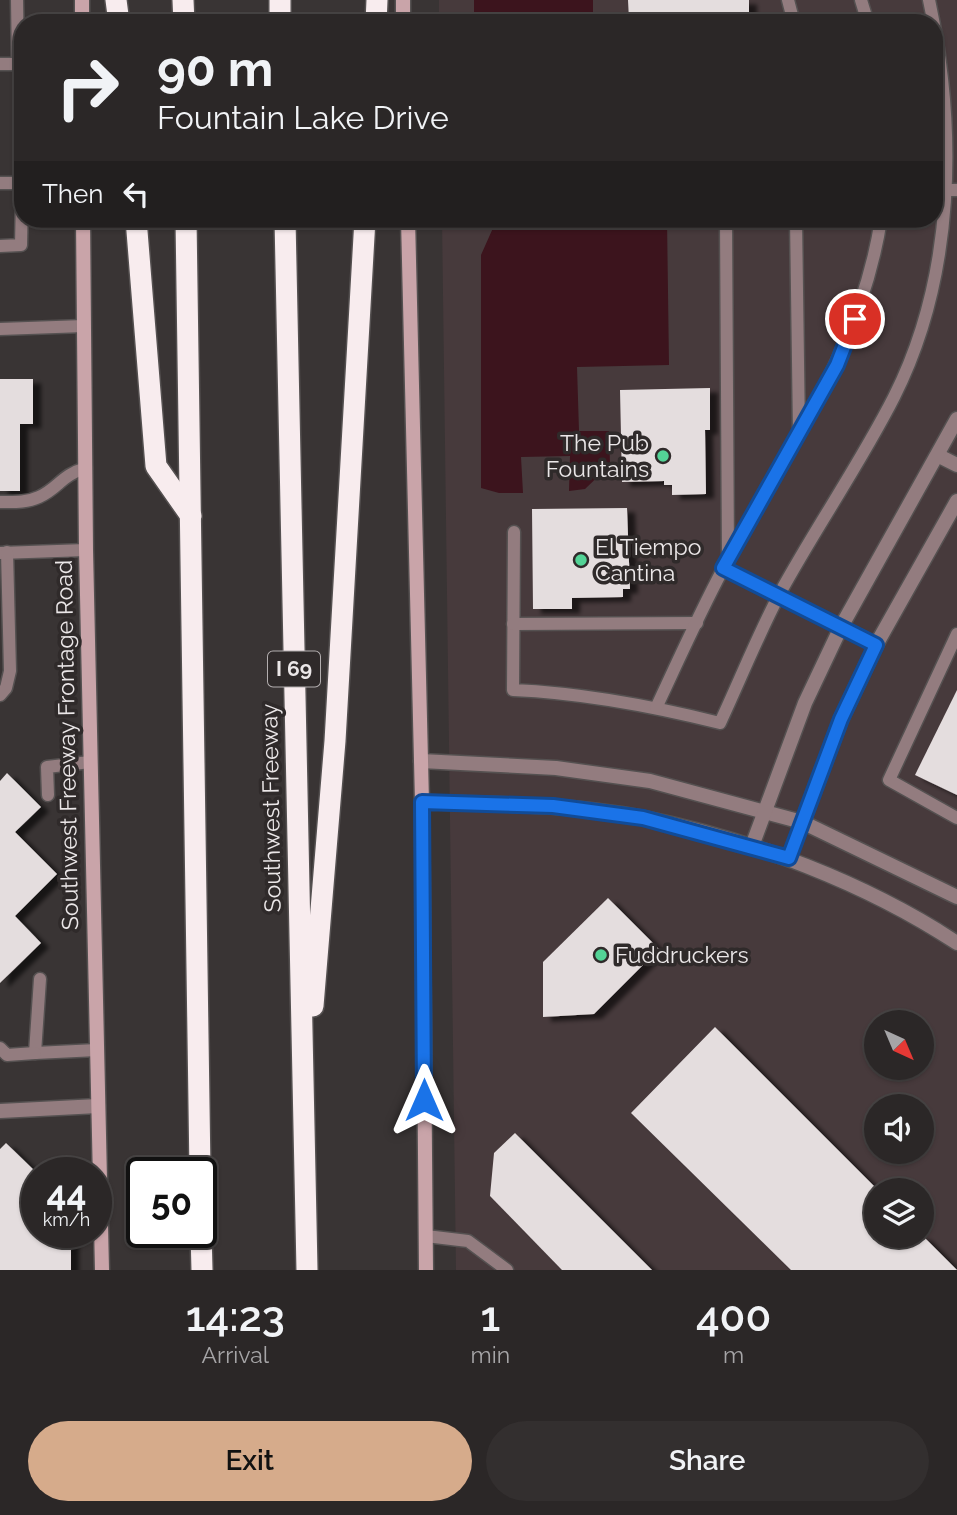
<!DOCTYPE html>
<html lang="en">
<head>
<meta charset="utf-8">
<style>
  :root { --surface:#2b2727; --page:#332f2f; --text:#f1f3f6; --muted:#a6a5a7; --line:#474444; --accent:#d6ab8b }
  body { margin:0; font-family:Raleway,sans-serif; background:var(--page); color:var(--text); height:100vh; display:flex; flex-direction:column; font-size:26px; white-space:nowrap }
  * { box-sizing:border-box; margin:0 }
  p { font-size:23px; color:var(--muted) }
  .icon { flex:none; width:38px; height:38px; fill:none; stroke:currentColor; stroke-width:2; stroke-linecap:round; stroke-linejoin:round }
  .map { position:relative; height:1270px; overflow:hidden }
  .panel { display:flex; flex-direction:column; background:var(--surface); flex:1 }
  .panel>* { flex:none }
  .banner { position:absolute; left:14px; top:14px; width:929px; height:214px; border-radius:28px; box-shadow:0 2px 5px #0004,0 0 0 2px var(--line); background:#2b2727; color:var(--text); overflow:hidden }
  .needle { width:46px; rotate:136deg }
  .fabs { position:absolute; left:864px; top:1010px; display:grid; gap:14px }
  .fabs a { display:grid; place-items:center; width:70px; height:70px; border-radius:50%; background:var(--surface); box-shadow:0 2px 5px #0004,0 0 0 2px var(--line); font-size:35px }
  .speed { position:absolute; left:21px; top:1157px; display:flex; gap:14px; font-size:35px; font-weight:700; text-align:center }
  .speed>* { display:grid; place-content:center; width:91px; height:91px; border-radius:50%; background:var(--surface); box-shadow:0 2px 5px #0004,0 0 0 2px var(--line); line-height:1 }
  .speed small { font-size:18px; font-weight:400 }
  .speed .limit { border:4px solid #111; border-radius:10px; background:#fff; color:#111 }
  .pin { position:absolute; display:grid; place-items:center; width:60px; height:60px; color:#fff; margin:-30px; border:4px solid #fff; border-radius:50%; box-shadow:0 2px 7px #0007 }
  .me { position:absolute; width:77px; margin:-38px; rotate:0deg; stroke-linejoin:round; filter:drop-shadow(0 0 5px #0008) }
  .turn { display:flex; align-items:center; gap:24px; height:147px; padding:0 28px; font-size:32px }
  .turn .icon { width:91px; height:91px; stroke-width:2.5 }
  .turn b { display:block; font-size:49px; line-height:60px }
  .then { display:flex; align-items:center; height:66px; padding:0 28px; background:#0003; gap:14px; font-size:26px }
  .eta { display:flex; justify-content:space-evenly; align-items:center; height:119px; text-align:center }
  .eta b { font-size:42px; font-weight:600; line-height:49px }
  .cta { display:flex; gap:14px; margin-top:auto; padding:14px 28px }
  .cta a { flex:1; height:80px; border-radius:42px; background:var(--accent); color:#111; font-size:28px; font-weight:600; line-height:80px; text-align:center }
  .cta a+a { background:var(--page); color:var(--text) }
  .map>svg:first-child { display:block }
  .built { fill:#473a3c; fill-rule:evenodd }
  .water { fill:#3c141d }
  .building { fill:#e4ddde; filter:url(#shadow) }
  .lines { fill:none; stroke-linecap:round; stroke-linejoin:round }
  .service-casing { stroke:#555151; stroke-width:15 }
  .minor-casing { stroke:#555151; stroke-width:17 }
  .secondary-casing { stroke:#555151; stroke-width:17 }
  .motorway-casing { stroke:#555151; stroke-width:24 }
  .service { stroke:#937c7f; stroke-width:12 }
  .minor { stroke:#937c7f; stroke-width:14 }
  .secondary { stroke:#c9a4a9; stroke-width:14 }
  .motorway { stroke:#f8ecee; stroke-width:21 }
  .route-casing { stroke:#114b97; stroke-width:18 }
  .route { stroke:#1a73e8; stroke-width:12 }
  .poi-dot { fill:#53d396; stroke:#2f2a2a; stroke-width:2.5 }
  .labels { text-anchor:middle; stroke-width:7; stroke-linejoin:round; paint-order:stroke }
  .shield { fill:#2f2a2a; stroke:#b3aeaf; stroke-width:2 }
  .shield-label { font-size:21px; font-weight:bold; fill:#ebe7e8 }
  .poi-label { font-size:23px; fill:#ebe7e8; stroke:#2f2a2a; text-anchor:start }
  .street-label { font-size:23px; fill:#ebe7e8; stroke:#2f2a2a }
</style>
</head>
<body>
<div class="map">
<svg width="957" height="1270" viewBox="0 0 957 1270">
  <defs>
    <filter id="shadow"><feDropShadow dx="8" dy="4.5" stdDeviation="2" flood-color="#0009"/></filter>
  </defs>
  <rect width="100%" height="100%" fill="#393434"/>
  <path class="built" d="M439,0H957V1270H456L442,219H934V23H439ZM877,1022H922V1068H877ZM877,1106H922V1152H877ZM877,1190H922V1236H877Z"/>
  <g class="water">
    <rect x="474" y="0" width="119" height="23"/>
    <polygon points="497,219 667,219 669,365 577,367 579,431 609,431 610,465 585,489 569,491 570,456 521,457 523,493 499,493 481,488 481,255"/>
  </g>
  <g class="building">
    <polygon points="628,0 749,0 749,23 679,23 679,17 629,20"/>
    <polygon points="0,379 33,379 33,424 20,424 20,491 0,491"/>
    <polygon points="710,388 710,430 705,430 706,494 672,495 672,485 664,485 664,481 622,482 620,390"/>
    <polygon points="627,508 630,589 623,589 623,597 572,598 572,609 533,609 532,509"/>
    <polygon points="957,690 957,795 915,775"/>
    <polygon points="7,773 41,807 15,832 57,874 15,916 41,943 0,983 0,781"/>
    <polygon points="608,898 659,949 594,1014 543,1017 543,962"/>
    <polygon points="715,1027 877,1189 877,1236 923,1236 957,1270 791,1270 631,1113"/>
    <polygon points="515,1133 652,1270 562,1270 490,1196 494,1153"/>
    <polygon points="6,1143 37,1173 37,1232 71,1232 71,1270 0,1270 0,1149"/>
  </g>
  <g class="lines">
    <defs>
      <g id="service">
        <polyline points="17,0 18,64 23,89"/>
        <polyline points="788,0 794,23"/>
        <polyline points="861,0 868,23"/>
        <polyline points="0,64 23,64"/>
        <polyline points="0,183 23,183"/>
        <polyline points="934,190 957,190"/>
        <polyline points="726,219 728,558"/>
        <polyline points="796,219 799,432"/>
        <polyline points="0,246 21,245 23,150"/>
        <polyline points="0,329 84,326"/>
        <path d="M0,502C13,502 26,503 39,497C59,488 61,475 86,468"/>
        <path d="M514,532L513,690C583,693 652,706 720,723C740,680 758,635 780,593C816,527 860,464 894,397C955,276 957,129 929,0"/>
        <polyline points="0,553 86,550"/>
        <polyline points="723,568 841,627"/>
        <polyline points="513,624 697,623"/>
        <polyline points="957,634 889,780 957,818"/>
        <polyline points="0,695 6,688 10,671 7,552"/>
        <path d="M656,708C678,661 699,614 723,569C784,453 861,352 881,219"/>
        <polyline points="48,795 47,767 90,762"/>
        <polyline points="40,979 35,1053 97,1050"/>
        <polyline points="0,1048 7,1055 35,1053"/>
        <polyline points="426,1236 468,1241 507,1270"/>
      </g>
      <g id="minor">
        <polyline points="939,456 957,465"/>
        <polyline points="841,627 876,645"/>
        <polyline points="421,761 556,768 650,781 802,822 957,897"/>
        <path d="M422,802C496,804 571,804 644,818C750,839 866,883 957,943"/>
        <polyline points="752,846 805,703 841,627 957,419"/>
        <polyline points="789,858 841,719 876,645 957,501"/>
        <polyline points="0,1111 98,1106"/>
      </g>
      <g id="secondary">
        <polyline points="403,0 403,23"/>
        <polyline points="82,23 82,0"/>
        <polyline points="83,219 86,550 102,1270"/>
        <polyline points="408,219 422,802 426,1270"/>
      </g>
      <g id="motorway">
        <polyline points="116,0 119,23"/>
        <polyline points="183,0 184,23"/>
        <polyline points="280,0 280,23"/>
        <polyline points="376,23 377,0"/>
        <polyline points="136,219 156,466 191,516"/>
        <polyline points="186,219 200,1172"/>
        <polyline points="285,219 307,1270"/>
        <polyline points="313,1006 335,741 365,219"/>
        <polyline points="201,1232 202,1270"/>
      </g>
    </defs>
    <use href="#service" class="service-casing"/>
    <use href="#minor" class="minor-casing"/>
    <use href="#secondary" class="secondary-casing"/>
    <use href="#motorway" class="motorway-casing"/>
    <use href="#service" class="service"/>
    <use href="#minor" class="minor"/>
    <use href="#secondary" class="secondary"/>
    <use href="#motorway" class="motorway"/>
  </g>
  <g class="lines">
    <defs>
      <polyline id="route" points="424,1100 422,802 553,806 643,818 789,858 841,719 876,645 723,568 837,365 855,319"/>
    </defs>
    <use href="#route" class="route-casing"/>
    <use href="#route" class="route"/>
  </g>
  <g class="poi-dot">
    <circle cx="663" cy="456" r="7"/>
    <circle cx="581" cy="560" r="7"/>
    <circle cx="601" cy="955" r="7"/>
  </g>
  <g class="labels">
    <rect class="shield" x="268" y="651.5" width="52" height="35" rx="5"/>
    <g class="shield-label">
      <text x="294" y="676">I 69</text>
    </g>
    <g class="poi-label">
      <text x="649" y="451" text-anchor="end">The Pub<tspan x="649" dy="26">Fountains</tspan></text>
      <text x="595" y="555">El Tiempo<tspan x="595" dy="26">Cantina</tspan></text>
      <text x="615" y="963">Fuddruckers</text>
    </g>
    <g class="street-label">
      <text transform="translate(67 745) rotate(-91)" y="8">Southwest Freeway Frontage Road</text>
      <text transform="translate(271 808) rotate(-91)" y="8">Southwest Freeway</text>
    </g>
  </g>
</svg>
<div class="fabs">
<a><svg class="needle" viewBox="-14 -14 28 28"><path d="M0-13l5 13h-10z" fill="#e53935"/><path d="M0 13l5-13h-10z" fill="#a6a5a7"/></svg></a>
<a><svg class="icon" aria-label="sound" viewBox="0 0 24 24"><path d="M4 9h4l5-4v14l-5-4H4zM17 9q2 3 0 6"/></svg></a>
<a><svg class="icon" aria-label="layers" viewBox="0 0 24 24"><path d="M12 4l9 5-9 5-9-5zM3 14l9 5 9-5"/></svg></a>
</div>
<div class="speed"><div>44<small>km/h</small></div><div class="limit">50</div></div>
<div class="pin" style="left:855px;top:319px;background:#d93025"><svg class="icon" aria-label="arrive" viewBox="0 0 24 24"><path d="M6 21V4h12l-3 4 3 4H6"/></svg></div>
<svg class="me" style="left:424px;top:1100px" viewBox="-20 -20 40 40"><path d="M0-17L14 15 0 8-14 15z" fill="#1a73e8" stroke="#fff" stroke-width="4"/></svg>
<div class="banner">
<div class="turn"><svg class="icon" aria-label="right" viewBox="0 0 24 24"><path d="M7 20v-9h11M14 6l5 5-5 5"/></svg><div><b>90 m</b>Fountain Lake Drive</div></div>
<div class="then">Then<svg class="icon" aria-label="left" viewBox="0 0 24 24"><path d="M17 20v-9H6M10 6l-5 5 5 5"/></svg></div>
</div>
</div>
<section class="panel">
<div class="eta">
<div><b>14:23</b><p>Arrival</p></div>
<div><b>1</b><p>min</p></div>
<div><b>400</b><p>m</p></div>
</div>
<div class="cta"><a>Exit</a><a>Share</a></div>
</section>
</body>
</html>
